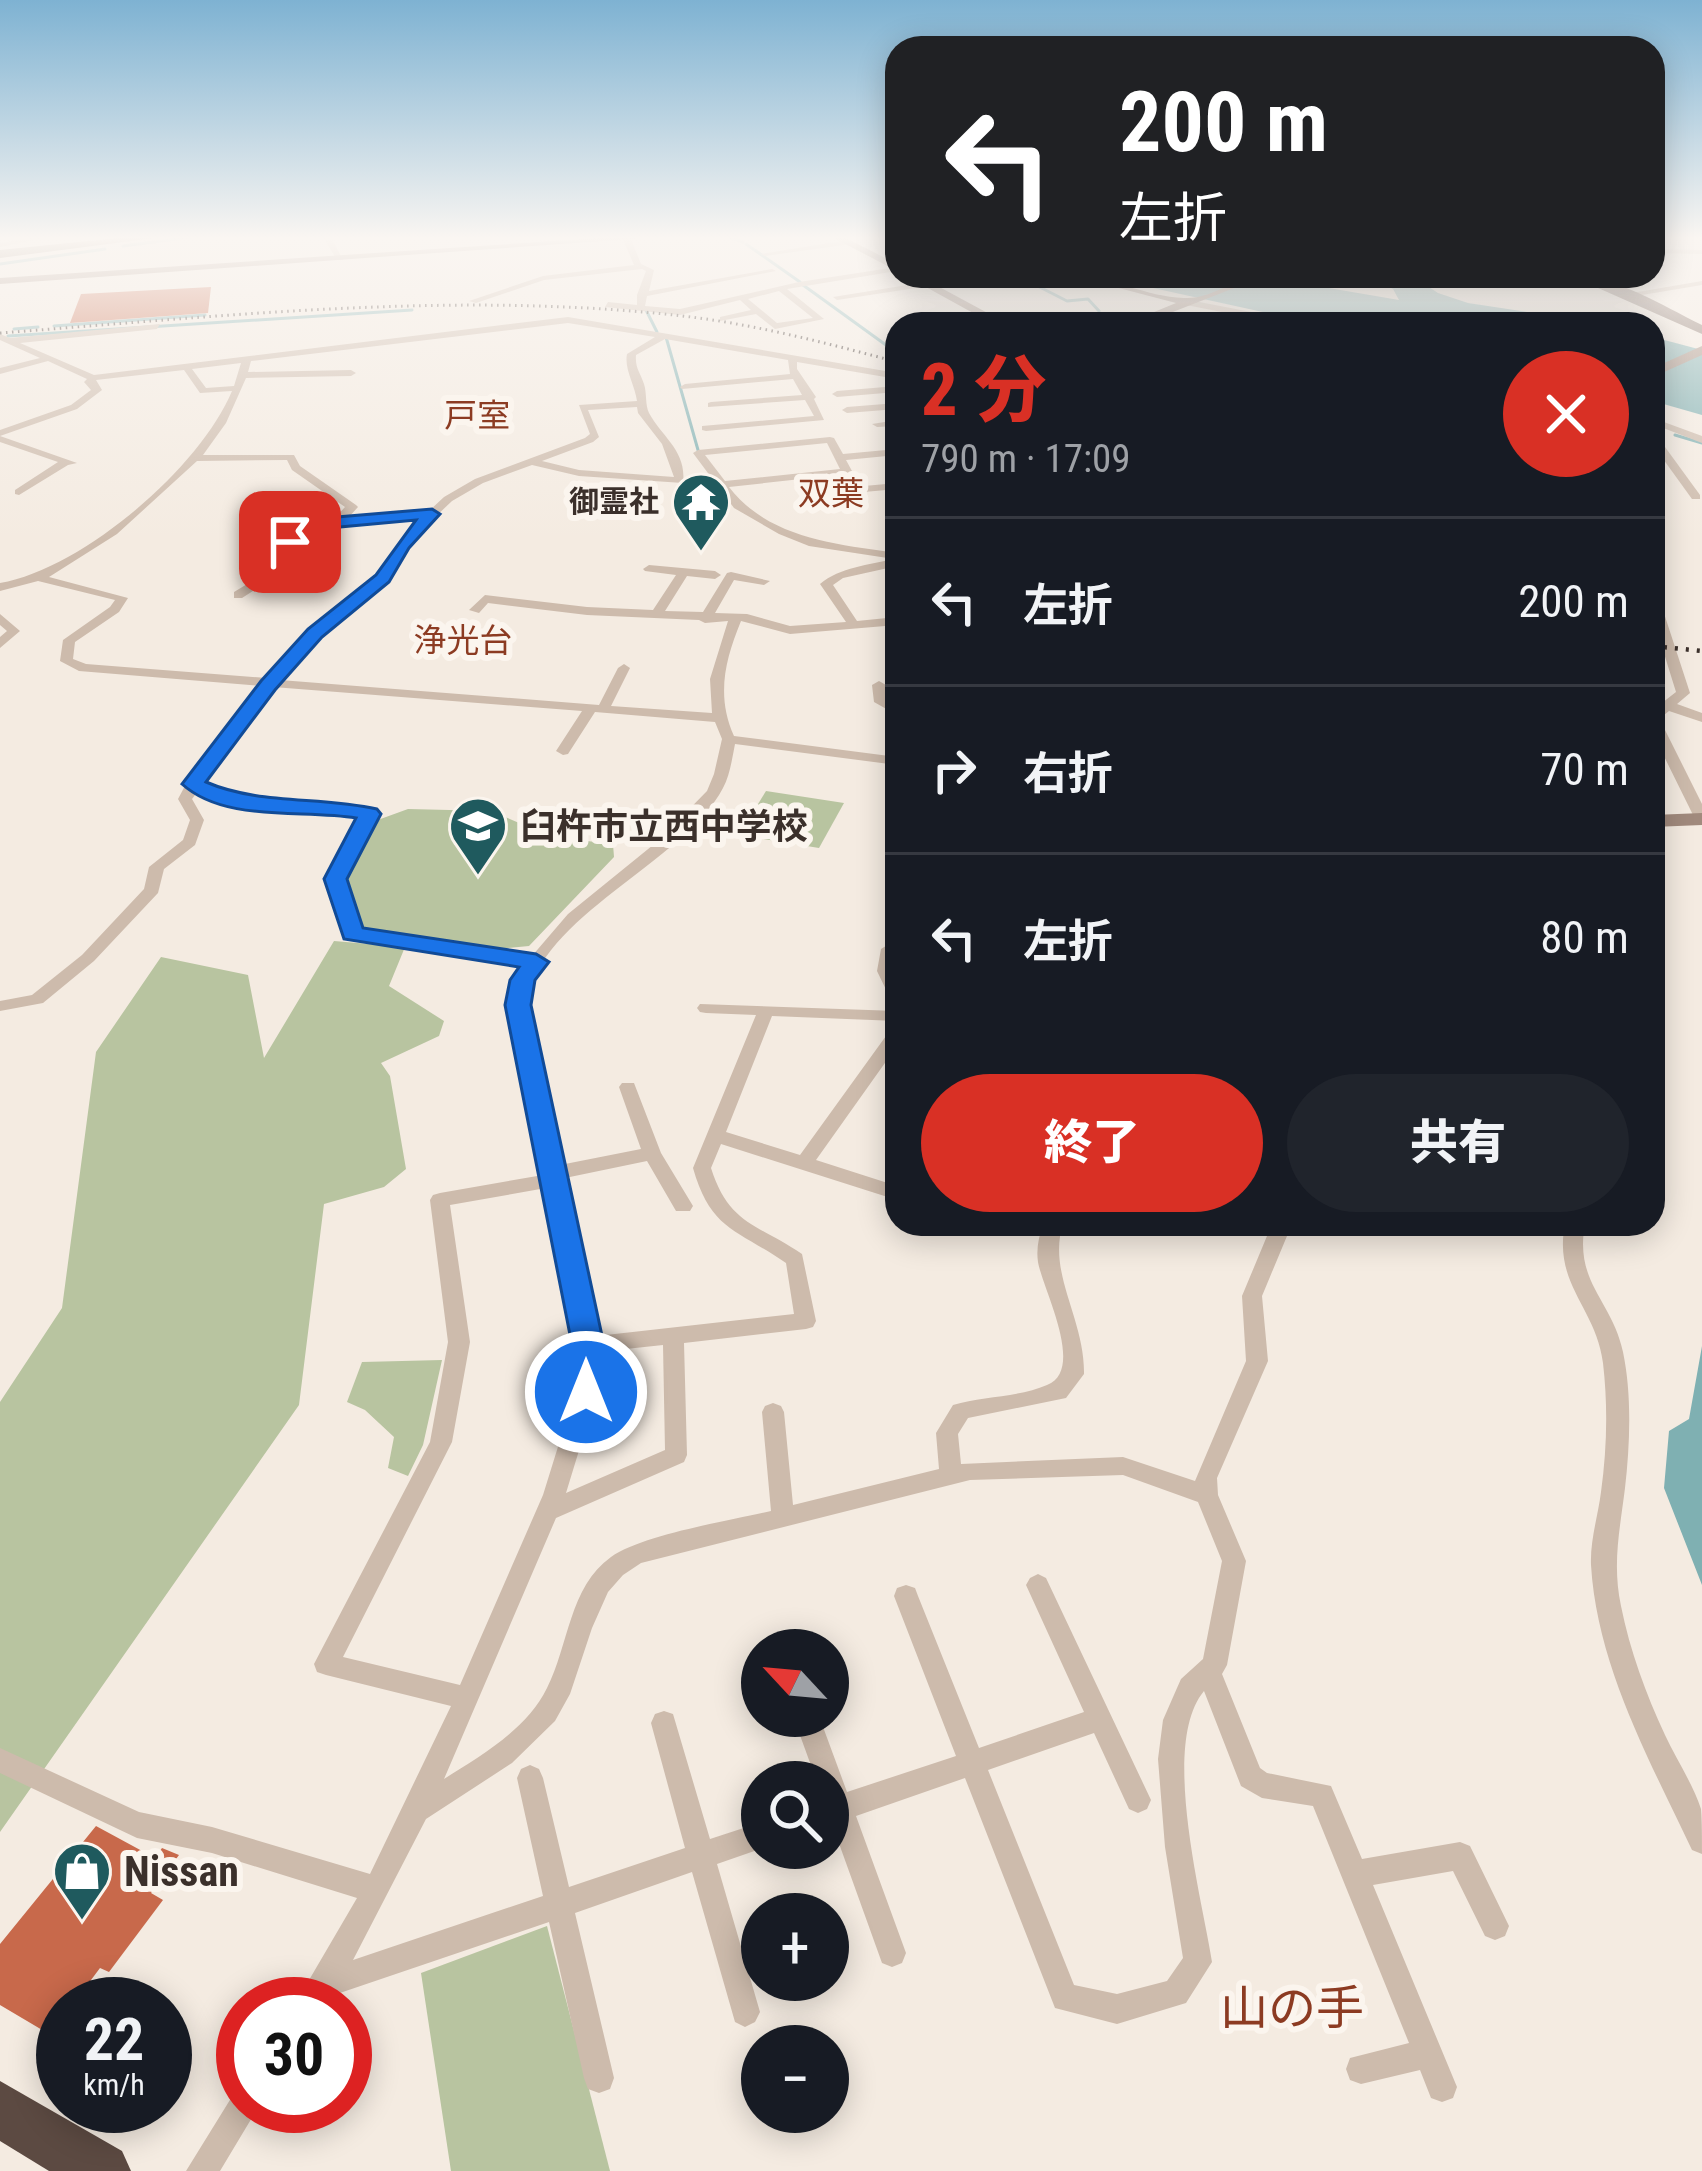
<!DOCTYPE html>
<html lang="ja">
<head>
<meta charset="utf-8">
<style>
  :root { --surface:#171b24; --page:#20242c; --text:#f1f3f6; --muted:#9ea1a6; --line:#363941; --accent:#d93025 }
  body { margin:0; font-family:"Roboto Condensed","Noto Sans JP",sans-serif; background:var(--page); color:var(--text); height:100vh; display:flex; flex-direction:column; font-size:45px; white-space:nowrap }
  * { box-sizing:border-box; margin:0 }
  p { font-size:39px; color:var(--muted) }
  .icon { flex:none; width:66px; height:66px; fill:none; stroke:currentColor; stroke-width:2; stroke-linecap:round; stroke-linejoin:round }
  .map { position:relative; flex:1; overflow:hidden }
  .panel { position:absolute; left:885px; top:312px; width:780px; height:924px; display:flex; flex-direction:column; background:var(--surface); border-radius:36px; box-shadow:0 6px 30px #0003 }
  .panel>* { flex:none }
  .guide { position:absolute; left:885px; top:36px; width:780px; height:252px; border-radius:36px; box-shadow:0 6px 30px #0003; background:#202124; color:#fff; overflow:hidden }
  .needle { width:78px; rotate:296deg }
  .buttons { position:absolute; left:741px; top:1629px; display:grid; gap:24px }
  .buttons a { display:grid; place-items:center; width:108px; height:108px; border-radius:50%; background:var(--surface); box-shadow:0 6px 30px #0003; font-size:60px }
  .speed { position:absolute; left:36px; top:1977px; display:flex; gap:24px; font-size:60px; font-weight:700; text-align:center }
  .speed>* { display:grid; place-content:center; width:156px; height:156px; border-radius:50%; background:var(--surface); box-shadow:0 6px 30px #0003; line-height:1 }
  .speed small { font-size:30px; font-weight:400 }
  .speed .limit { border:18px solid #d22; background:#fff; color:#111 }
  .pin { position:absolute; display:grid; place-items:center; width:102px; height:102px; color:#fff; margin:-51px; border-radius:24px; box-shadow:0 6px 18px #0006 }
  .me { position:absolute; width:132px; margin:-66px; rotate:0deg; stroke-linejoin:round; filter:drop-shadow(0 0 9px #0008) }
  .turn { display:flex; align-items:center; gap:42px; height:252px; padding:0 36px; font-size:54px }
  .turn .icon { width:156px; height:156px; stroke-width:2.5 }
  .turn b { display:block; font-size:84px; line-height:102px }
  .round { display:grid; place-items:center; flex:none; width:126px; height:126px; border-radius:63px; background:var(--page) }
  .headline { display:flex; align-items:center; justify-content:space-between; height:204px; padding:0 36px }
  h1 { font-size:72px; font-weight:800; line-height:90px; color:var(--accent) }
  .action { display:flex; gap:24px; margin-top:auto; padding:24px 36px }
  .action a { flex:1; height:138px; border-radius:72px; background:var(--accent); color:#fff; font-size:48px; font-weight:800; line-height:138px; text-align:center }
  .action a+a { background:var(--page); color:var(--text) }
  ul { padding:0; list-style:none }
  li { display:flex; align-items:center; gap:36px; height:168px; padding:0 36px; border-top:3px solid var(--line) }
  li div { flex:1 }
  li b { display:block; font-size:45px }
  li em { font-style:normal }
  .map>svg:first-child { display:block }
  .green { fill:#b8c4a0 }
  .water { fill:#7fb0b2 }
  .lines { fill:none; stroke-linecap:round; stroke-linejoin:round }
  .stream { stroke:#7fb0b2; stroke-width:3 }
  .building { fill:#c8694b }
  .street { fill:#cdbbac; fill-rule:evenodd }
  .secondary { fill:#a18a7d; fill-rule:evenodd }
  .primary { fill:#7d675c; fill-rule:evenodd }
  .highway { fill:#5c4a42; fill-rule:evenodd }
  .rail-far1 { stroke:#3b302b; stroke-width:3; stroke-dasharray:1.5 4.5; stroke-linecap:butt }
  .rail { stroke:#3b302b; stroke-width:4.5; stroke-dasharray:3 8; stroke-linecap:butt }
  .route { fill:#1a73e8; stroke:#114b97; stroke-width:3 }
  .labels { text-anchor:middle; stroke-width:12; stroke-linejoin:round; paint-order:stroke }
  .far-poi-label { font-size:30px; font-weight:bold; fill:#3b302b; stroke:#fbf5ee; text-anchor:end }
  .far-neighbourhood-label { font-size:33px; fill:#8c3b22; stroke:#fbf5ee }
  .poi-label { font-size:36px; font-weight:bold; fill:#3b302b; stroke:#fbf5ee; text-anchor:start }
  .near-poi-label { font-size:42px; font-weight:bold; fill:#3b302b; stroke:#fbf5ee; text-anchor:start }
  .near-neighbourhood-label { font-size:48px; fill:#8c3b22; stroke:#fbf5ee }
</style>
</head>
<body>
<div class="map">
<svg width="1702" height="2171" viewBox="0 0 1702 2171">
  <rect width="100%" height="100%" fill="#f4ebe1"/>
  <g class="green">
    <polygon points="766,791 844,803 819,848 739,835"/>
    <polygon points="408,809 491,811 552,837 613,844 614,857 529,946 498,949 368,931 361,927 346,879 375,821"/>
    <polygon points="334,941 405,947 389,986 444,1021 439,1036 381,1063 390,1076 406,1169 384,1187 324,1204 299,1405 0,1832 0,1402 62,1308 96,1052 161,957 248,975 264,1058"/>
    <polygon points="442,1360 423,1445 408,1476 388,1468 394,1437 365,1410 347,1402 362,1362"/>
    <polygon points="547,1926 610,2171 451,2171 421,1973"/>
  </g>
  <g class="water">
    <polygon points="1098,276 1259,276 1399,300 1393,289 1368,276 1412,276 1438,293 1468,303 1606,324 1318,324"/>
    <polygon points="1653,337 1702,350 1702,415 1653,401"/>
    <polygon points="1702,1346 1702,1585 1664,1488 1669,1431 1689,1419"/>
  </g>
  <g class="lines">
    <g class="stream">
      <polyline points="729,237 743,242"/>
      <polyline points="746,244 800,282"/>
      <polyline points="123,246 191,237"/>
      <polyline points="0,264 105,249"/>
      <polyline points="1018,276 1067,301 1088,299 1099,311"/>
      <polyline points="803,285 897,353"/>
      <polyline points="646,310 657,332"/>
      <polyline points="54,326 205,315"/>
      <polyline points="14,329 38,327"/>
      <polyline points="8,336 412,310"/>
      <polyline points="666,337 698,450"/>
      <polyline points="1675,435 1702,443"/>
    </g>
  </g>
  <g class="building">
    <polygon points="211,287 208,313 70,323 81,294"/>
    <polygon points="96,1826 155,1858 162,1848 179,1855 151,1893 163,1900 109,1972 100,1968 73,2004 63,2004 63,2017 49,2034 0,2005 0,1944"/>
  </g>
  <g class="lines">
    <g class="street">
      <polygon points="35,237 50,237 0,247 0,243"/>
      <polygon points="323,237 331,237 343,260 337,260"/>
      <path d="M622,237H630L641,264L654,270L649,291L772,269L776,271L647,296L645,306L680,309L799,282L897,267V271L787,289L824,319L775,329L756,314L720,321V317L751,310L740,300L680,315L605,307L608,302L637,305V295L646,271L642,269L544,280L476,303L469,301L543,276L634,265ZM779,291L813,318L777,323L748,299Z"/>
      <polygon points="848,240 851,244 765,256 761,254"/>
      <polygon points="1653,249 1702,250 1702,254 1653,253"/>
      <polygon points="1702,281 1702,285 1630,297 1626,294"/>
      <polygon points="926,282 929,286 837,300 833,297"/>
      <polygon points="1189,300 1298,321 1302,324 1284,324 1186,305"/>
      <path d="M568,317L897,373V379L797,362V369L816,397L814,399L824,420L706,431L702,430V426L814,416L805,400L708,407V403L711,402L802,395L793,379L682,389L680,387L685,384L790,374L788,360L665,339L636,355C635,368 640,372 644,384C647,393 645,405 649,413C662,437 687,451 683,483L579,476L532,465L483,483L452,501L413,538L387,581L319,636L280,680L599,705L618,668L624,664L630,668L611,706L712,713L710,679L728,621L705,623L699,620L587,615L488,603L479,613L469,610L485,595L587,607L653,610L676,575L645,571L643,569L649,565L715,571L721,575L715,579L687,576L665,611L703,612L727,573L731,572L770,581L764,585L734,580L715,613L747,614L790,626L846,622L820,584C840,567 869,565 894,559L809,546L779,534L734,508L693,453L698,450L830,437L834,438L843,454L897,449V455L846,460L852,471L847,474L729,487C769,539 837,544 897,553V566L843,578L833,585L857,621L897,617V625L790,634L741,621C725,660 716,696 734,736L897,757V765L735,744C732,759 730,775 723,788C684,863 538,916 527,1003C526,1016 533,1035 536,1048C544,1087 552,1126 560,1165L641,1149L619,1087L622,1083H634L661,1153L693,1206L690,1211H676L647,1161L565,1178L597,1336L794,1314L786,1263C737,1229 711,1231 693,1168L756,1015L706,1013L700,1012L697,1008L700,1004L897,1011V1021L772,1016L726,1132L800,1155L891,1029L897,1028V1046L816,1160L897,1186V1200L721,1144L711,1168C729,1225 758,1224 802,1254L816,1321L813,1327L806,1329L684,1343L687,1455L684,1462L556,1518L444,1779C482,1755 527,1729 547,1688C569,1645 569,1587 611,1557C644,1534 729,1521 771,1511L762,1412L765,1406L773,1403L781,1406L784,1412L793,1505L939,1469L936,1433L953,1405C983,1396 1020,1397 1047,1385C1086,1370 1043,1290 1038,1262C1036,1248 1039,1237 1043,1224H1063C1047,1273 1085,1319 1084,1374L1066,1398L968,1418L958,1434L961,1464L1123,1457L1195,1481L1246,1361L1242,1296L1272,1224H1292L1262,1296L1268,1361L1217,1478L1218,1495L1246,1561L1227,1665L1222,1674L1260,1768L1267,1773L1331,1786L1362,1859L1460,1842L1470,1846L1509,1926L1505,1936L1495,1940L1485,1936L1453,1871L1373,1885L1457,2087L1453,2098L1442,2102L1431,2098L1420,2070L1361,2084L1350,2080L1346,2069L1350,2058L1409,2043L1313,1806L1262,1798L1241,1786L1204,1691C1160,1744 1202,1897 1212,1962L1186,2003L1117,2024L1055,2008L965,1778L856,1816L906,1953L902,1963L892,1967L882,1963L832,1824L828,1825V1782H817L793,1716H819L847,1792L956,1756L894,1596L897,1588L906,1585L915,1588L918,1596L979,1748L1084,1712L1026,1585L1030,1578L1038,1574L1046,1578L1151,1800L1147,1809L1138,1813L1129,1809L1094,1733L988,1770L1074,1985L1117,1994L1167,1981L1183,1958L1165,1847L1158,1759L1163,1720L1177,1688L1181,1679L1203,1659L1222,1561L1198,1502L1123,1475L970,1480L641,1563L623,1575L608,1592L592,1628L570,1694L555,1721L512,1763L426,1819L353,1960L543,1896L517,1778L521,1769L530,1765L539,1769L543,1778L569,1887L685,1848L651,1723L655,1714L664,1711L673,1714L710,1839L762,1822L763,1848L717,1864L760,2012L755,2022L745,2027L735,2022L692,1872L575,1913L614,2078L610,2089L599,2093L588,2089L584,2078L549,1922L331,1996L327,2004H295L357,1898L212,1853L137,1838L0,1773V1748L139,1812L212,1827L370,1874L451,1706L326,1675L317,1672L314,1664L430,1442L448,1342L430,1200L433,1195L440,1193L543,1175L509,1005L526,965L347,937L328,879L361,817L257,807L198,791L192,799L204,820L195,845L164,869L158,893L94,961L43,1003L0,1011V1001L32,995L82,955L144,889L149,867L183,840L190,820L178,799L186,784L261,686L79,671L60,661L63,640L110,607L115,600L38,581L0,591V583C82,569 200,468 232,391L200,393L184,370L96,380L102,390L77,409L0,436L77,463L68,465L19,495L15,494V490L58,462L0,442V430L71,405L91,390L84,382L87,379L48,361L0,374V368L40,358L0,340V334L10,338L160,324L157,329L20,343L94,375ZM568,323L655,337L627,354C624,369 635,385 637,401L579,405L590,434L585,438L475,479L444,497L429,511L348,518L358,507L356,505L300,466L294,455H203L226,423L246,378L351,376L356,373L351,370L248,372L251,361ZM241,363L234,386L206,388L192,369ZM637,407L638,413L662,444L674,477L579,470L542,461L593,442L599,437L588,410ZM827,443L840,469L725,481L705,455ZM287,460L292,470L345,507L333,520L286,540L274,568L234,592V598H242L283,572L295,544L339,525L421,518L405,534L378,576L311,630L267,678L86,664L73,659L75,642L119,612L128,598L49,577L117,534L197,461ZM273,687L582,711L556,751L563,755L568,754L595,712L715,722L722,739L714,774L707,791L658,841L568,914L532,956L360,930L344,879L377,814L375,811L257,798L204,783ZM546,1188L577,1345L573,1384L566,1421L543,1495L460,1685L343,1657L452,1442L470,1342L450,1205ZM663,1345L665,1450L566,1493L588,1421L598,1352Z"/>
      <polygon points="897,386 897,392 837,397 832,394 837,391"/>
      <polygon points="897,403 897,409 847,413 842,410 847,407"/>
      <polygon points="1653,418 1702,436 1702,443 1653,424"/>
      <polygon points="897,420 897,426 877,427 872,424"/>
      <polygon points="1653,435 1657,436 1700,495 1700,499 1692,499 1653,445"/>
      <polygon points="897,483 897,489 864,492 859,489 864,486"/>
      <polygon points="1653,594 1659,598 1690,693 1677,704 1702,713 1702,722 1669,711 1664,715 1662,724 1702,804 1702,823 1695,819 1653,734 1653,710 1676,692 1653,618"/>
      <polygon points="0,614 20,631 0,648 0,637 7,631 0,625"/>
      <polygon points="879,681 886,685 887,700 897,705 897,715 874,702 872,685"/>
      <path d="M889,944L897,949C894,970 897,981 897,1001L891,1000L877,971L881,949Z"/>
      <path d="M1565,1224H1585C1574,1283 1612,1300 1623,1352C1632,1395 1630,1444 1625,1488C1620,1529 1612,1564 1621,1606C1630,1651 1646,1694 1665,1735C1676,1759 1693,1784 1701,1809C1702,1822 1702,1840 1702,1854L1692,1850C1650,1761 1597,1666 1591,1565C1590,1540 1598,1516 1601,1492C1607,1449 1608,1406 1603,1363C1596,1307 1553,1285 1565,1224Z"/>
      <polygon points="243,2091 243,2106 259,2106 220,2171 186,2171 233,2095"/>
    </g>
    <g class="secondary">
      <polygon points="613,237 659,237 0,284 0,278"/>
      <polygon points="832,237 844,237 897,264 897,271"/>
      <polygon points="906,276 919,276 1008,324 993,324"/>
      <path d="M1073,276C1111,276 1146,297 1184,298C1211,300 1237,276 1265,276L1142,324H1125L1176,303Z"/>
      <polygon points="1702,346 1702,355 1653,377 1653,368"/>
      <polygon points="1702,813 1702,825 1653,827 1653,815"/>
    </g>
    <g class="primary">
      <polygon points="127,237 162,237 0,258 0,250"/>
      <path d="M1571,276C1617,276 1661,305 1702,325V334Z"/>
    </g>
    <polygon class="highway" points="0,2081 122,2151 131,2171 49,2171 0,2141"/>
    <path class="rail-far1" d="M0,333C224,316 450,291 674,315C750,323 823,342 897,362"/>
    <polyline class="rail" points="1653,646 1702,651"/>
  </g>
  <linearGradient id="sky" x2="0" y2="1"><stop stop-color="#7eb2d2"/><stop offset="0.44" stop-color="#faf6f2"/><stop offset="1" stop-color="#faf6f2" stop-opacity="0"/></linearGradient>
  <rect width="1702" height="541" fill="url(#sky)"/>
  <path class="route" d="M432,509L440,514L409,548L389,582L322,637L275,690L206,782C259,805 320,796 377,809L381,814L347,879L363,928L536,954L549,962L535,980L531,1005L604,1345L598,1402H574L569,1392L572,1345L505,1005L510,980L519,967L344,939L324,879L356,818C302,809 225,823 182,784L261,681L308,629L376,575L416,520L340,527L290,548L284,539L337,517Z"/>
  <defs>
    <symbol id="temple-pin" viewBox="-11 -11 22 30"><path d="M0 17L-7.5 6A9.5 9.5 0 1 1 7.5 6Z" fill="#1f5a5e" stroke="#fbf5ee"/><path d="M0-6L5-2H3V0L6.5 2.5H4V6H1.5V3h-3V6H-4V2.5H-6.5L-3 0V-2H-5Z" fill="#fff"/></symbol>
    <symbol id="school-pin" viewBox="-11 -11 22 30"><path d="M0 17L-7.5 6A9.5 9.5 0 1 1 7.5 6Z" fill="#1f5a5e" stroke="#fbf5ee"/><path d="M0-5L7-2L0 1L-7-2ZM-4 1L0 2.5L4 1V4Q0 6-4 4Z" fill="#fff"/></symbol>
    <symbol id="shop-pin" viewBox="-11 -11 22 30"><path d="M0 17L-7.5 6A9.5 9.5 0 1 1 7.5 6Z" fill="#1f5a5e" stroke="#fbf5ee"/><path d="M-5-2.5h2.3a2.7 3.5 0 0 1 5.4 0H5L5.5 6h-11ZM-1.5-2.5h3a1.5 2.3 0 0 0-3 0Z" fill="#fff"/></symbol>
  </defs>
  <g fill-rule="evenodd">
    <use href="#temple-pin" x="668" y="469" width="66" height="90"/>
    <use href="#school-pin" x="445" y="793" width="66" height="90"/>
    <use href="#shop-pin" x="49" y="1838" width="66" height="90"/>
  </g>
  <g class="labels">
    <g class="far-poi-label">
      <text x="659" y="512">御霊社</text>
    </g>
    <g class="far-neighbourhood-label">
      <text x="477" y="427">戸室</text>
      <text x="831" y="505">双葉</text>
      <text x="463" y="652">浄光台</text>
    </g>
    <g class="poi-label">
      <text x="520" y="839">臼杵市立西中学校</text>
    </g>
    <g class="near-poi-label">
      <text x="124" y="1886">Nissan</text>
    </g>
    <g class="near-neighbourhood-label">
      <text x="1292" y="2025">山の手</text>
    </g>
  </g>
</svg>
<div class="buttons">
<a><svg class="needle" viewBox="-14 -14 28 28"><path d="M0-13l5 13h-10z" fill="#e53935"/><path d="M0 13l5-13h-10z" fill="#9ea1a6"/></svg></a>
<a><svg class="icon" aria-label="search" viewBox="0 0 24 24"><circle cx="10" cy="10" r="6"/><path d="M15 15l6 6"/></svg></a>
<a>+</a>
<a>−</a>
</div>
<div class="speed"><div>22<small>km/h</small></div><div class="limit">30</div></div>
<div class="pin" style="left:290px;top:542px;background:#d93025"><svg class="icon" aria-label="arrive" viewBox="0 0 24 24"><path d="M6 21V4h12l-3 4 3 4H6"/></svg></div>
<svg class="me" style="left:586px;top:1392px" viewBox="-20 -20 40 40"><circle r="17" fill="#1a73e8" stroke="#fff" stroke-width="3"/><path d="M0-11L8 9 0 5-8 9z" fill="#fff"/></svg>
<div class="guide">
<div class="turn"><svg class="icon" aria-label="left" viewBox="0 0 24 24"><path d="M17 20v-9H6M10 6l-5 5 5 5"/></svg><div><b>200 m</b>左折</div></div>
</div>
<section class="panel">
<div class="headline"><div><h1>2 分</h1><p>790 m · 17:09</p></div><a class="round" style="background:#d93025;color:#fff"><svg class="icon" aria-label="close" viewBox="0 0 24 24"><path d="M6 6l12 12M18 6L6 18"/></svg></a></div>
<ul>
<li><svg class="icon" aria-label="left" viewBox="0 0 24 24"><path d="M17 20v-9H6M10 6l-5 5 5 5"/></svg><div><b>左折</b></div><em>200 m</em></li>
<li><svg class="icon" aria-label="right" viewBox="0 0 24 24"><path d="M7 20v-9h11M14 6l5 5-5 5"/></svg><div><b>右折</b></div><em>70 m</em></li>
<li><svg class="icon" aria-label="left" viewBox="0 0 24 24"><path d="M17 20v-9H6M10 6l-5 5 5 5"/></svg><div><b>左折</b></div><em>80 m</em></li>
</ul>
<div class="action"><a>終了</a><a>共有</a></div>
</section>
</div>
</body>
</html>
